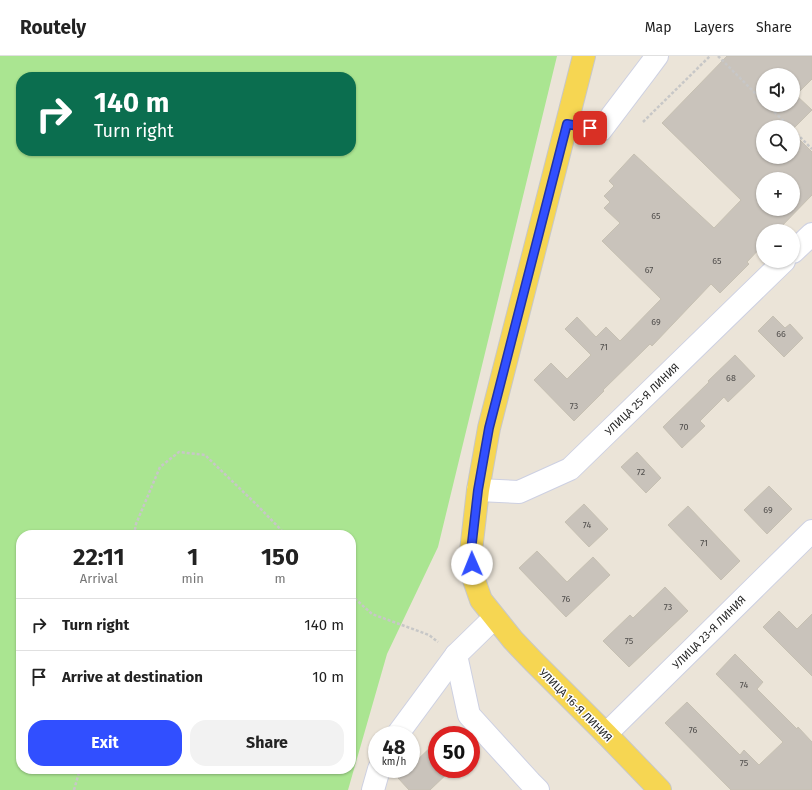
<!DOCTYPE html>
<html lang="en">
<head>
<meta charset="utf-8">
<style>
  :root { --surface:#fff; --page:#f2f2f2; --text:#222; --muted:#767676; --line:#e0e0e0; --accent:#314fff }
  body { margin:0; font-family:"Fira Sans",sans-serif; background:var(--page); color:var(--text); height:100vh; display:flex; flex-direction:column; font-size:15px; white-space:nowrap }
  * { box-sizing:border-box; margin:0 }
  p { font-size:13px; color:var(--muted) }
  .icon { flex:none; width:22px; height:22px; fill:none; stroke:currentColor; stroke-width:2; stroke-linecap:round; stroke-linejoin:round }
  .map { position:relative; flex:1; overflow:hidden }
  .panel { position:absolute; left:16px; top:474px; width:340px; height:244px; display:flex; flex-direction:column; background:var(--surface); border-radius:16px; box-shadow:0 1px 3px #0004 }
  .panel>* { flex:none }
  .hud { position:absolute; left:16px; top:16px; width:340px; height:84px; border-radius:16px; box-shadow:0 1px 3px #0004; background:#0b6e4f; color:#fff; overflow:hidden }
  .buttons { position:absolute; left:756px; top:12px; display:grid; gap:8px }
  .buttons a { display:grid; place-items:center; width:44px; height:44px; border-radius:50%; background:var(--surface); box-shadow:0 1px 3px #0004; font-size:20px }
  .speed { position:absolute; left:368px; top:670px; display:flex; gap:8px; font-size:20px; font-weight:700; text-align:center }
  .speed>* { display:grid; place-content:center; width:52px; height:52px; border-radius:50%; background:var(--surface); box-shadow:0 1px 3px #0004; line-height:1 }
  .speed small { font-size:10px; font-weight:400 }
  .speed .limit { border:6px solid #d22; background:#fff; color:#111 }
  .pin { position:absolute; display:grid; place-items:center; width:34px; height:34px; color:#fff; margin:-17px; border-radius:8px; box-shadow:0 2px 6px #0006 }
  .me { position:absolute; width:44px; margin:-22px; rotate:359deg; stroke-linejoin:round; filter:drop-shadow(0 0 3px #0008) }
  .turn { display:flex; align-items:center; gap:14px; height:84px; padding:0 12px; font-size:18px }
  .turn .icon { width:52px; height:52px; stroke-width:2.5 }
  .turn b { display:block; font-size:28px; line-height:34px }
  .eta { display:flex; justify-content:space-evenly; align-items:center; height:68px; text-align:center }
  .eta b { font-size:24px; font-weight:700; line-height:28px }
  .action { display:flex; gap:8px; margin-top:auto; padding:8px 12px }
  .action a { flex:1; height:46px; border-radius:16px; background:var(--accent); color:#fff; font-size:16px; font-weight:700; line-height:46px; text-align:center }
  .action a+a { background:var(--page); color:var(--text) }
  ul { padding:0; list-style:none }
  li { display:flex; align-items:center; gap:12px; height:52px; padding:0 12px; border-top:1px solid var(--line) }
  li div { flex:1 }
  li b { display:block; font-size:15px }
  li em { font-style:normal }
  header { display:flex; align-items:center; gap:24px; box-sizing:border-box; height:56px; padding:0 20px; background:var(--surface); border-bottom:1px solid var(--line) }
  header strong { font-size:19px }
  nav { display:flex; gap:22px; margin-inline-start:auto; font-size:14px }
  .map>svg:first-child { display:block }
  .green { fill:#aae591; fill-rule:evenodd }
  .building { fill:#c9c3bb; stroke:#c6c0b2; fill-rule:evenodd }
  .lines { fill:none; stroke-linecap:round; stroke-linejoin:round }
  .minor-casing { stroke:#cdd0e2; stroke-width:24 }
  .major-casing { stroke:#c7c7c7; stroke-width:24 }
  .path { stroke:#c7c7c7; stroke-width:2.5; stroke-dasharray:3 2; stroke-linecap:butt }
  .minor { stroke:#fff; stroke-width:22 }
  .major { stroke:#f6d652; stroke-width:22 }
  .route-casing { stroke:#2033a6; stroke-width:10 }
  .route { stroke:#314fff; stroke-width:7 }
  .labels { text-anchor:middle; stroke-width:3; stroke-linejoin:round; paint-order:stroke }
  .number-label { font-size:9px; fill:#504e4c }
  .street-label { font-size:11px; fill:#272727; stroke:#fff }
</style>
</head>
<body>
<header>
<strong>Routely</strong>
<nav><a>Map</a><a>Layers</a><a>Share</a></nav>
</header>
<div class="map">
<svg width="812" height="734" viewBox="0 0 812 734">
  <rect width="100%" height="100%" fill="#ebe4d8"/>
  <path class="green" d="M0,0H557L438,491L387,598L348,734H0ZM21,21H351V95H21ZM21,479H351V713H21Z"/>
  <g class="building">
    <path d="M727,0H812V23L796,39L812,54L793,73V71H763V101H793V77L812,96V139L777,175H763V189L747,206L749,208L720,237L711,228L652,290L650,288L603,334L604,335L574,365L534,324L551,307L567,323L591,299L565,273L577,261L596,281L606,271L620,285L661,243L602,185L620,167L604,152L610,146L604,140L614,130L609,125L634,98L714,172L741,144L662,67ZM763,19H793V49H763ZM763,123H793V153H763Z"/>
    <polygon points="773,260 785,272 790,268 803,282 784,301 758,275"/>
    <polygon points="735,299 755,320 728,346 724,341 700,365 705,370 682,392 663,371 709,326 708,325"/>
    <polygon points="637,396 661,422 646,437 621,411"/>
    <polygon points="769,430 792,453 767,478 744,454"/>
    <polygon points="584,448 608,473 589,491 565,466"/>
    <polygon points="688,450 740,505 721,524 668,469"/>
    <polygon points="537,495 567,526 593,501 610,519 566,561 519,512"/>
    <polygon points="665,531 688,555 629,611 603,585 630,559 633,562"/>
    <polygon points="779,555 797,573 812,558 812,620 763,571"/>
    <polygon points="735,598 763,626 757,633 797,673 798,671 812,686 812,734 731,734 665,667 687,646 740,699 744,694 759,709 783,686 716,618"/>
    <polygon points="437,685 437,713 452,713 430,734 409,734 398,722 408,713 411,713 411,710"/>
  </g>
  <g class="lines">
    <defs>
      <g id="minor">
        <polyline points="567,68 601,74 645,16 657,0"/>
        <polyline points="793,196 812,178"/>
        <polyline points="478,434 519,436 570,413 784,205"/>
        <polyline points="456,599 469,659 530,726 538,734"/>
        <polyline points="606,678 812,475"/>
        <polyline points="397,679 456,599 494,562"/>
        <polyline points="373,734 379,713"/>
      </g>
      <polyline id="major" points="584,0 489,372 478,434 471,495 473,521 481,544 513,584 534,606 606,678 660,734"/>
    </defs>
    <use href="#minor" class="minor-casing"/>
    <use href="#major" class="major-casing"/>
    <g class="path">
      <polyline points="718,0 763,45"/>
      <polyline points="767,49 790,71"/>
      <polyline points="643,66 710,0"/>
      <polyline points="793,74 812,93"/>
      <polyline points="134,479 136,468 160,411 179,396 205,399 257,449 286,479"/>
      <polyline points="351,539 372,558 429,579 438,586"/>
      <polyline points="74,734 80,713"/>
    </g>
    <use href="#minor" class="minor"/>
    <use href="#major" class="major"/>
  </g>
  <g class="lines">
    <defs>
      <polyline id="route" points="472,508 471,495 478,434 489,372 567,68 590,72"/>
    </defs>
    <use href="#route" class="route-casing"/>
    <use href="#route" class="route"/>
  </g>
  <g class="labels">
    <g class="number-label">
      <text x="656" y="163">65</text>
      <text x="717" y="208">65</text>
      <text x="649" y="217">67</text>
      <text x="656" y="269">69</text>
      <text x="781" y="281">66</text>
      <text x="604" y="294">71</text>
      <text x="731" y="325">68</text>
      <text x="574" y="353">73</text>
      <text x="684" y="374">70</text>
      <text x="641" y="419">72</text>
      <text x="768" y="457">69</text>
      <text x="587" y="472">74</text>
      <text x="704" y="490">71</text>
      <text x="566" y="546">76</text>
      <text x="668" y="554">73</text>
      <text x="629" y="588">75</text>
      <text x="744" y="632">74</text>
      <text x="693" y="677">76</text>
      <text x="744" y="710">75</text>
    </g>
    <g class="street-label">
      <text transform="translate(642 343) rotate(-44)" y="4">УЛИЦА 25-Я ЛИНИЯ</text>
      <text transform="translate(709 576) rotate(-45)" y="4">УЛИЦА 23-Я ЛИНИЯ</text>
      <text transform="translate(576 649) rotate(45)" y="4">УЛИЦА 16-Я ЛИНИЯ</text>
    </g>
  </g>
</svg>
<div class="buttons">
<a><svg class="icon" aria-label="sound" viewBox="0 0 24 24"><path d="M4 9h4l5-4v14l-5-4H4zM17 9q2 3 0 6"/></svg></a>
<a><svg class="icon" aria-label="search" viewBox="0 0 24 24"><circle cx="10" cy="10" r="6"/><path d="M15 15l6 6"/></svg></a>
<a>+</a>
<a>−</a>
</div>
<div class="speed"><div>48<small>km/h</small></div><div class="limit">50</div></div>
<div class="pin" style="left:590px;top:72px;background:#d93025"><svg class="icon" aria-label="arrive" viewBox="0 0 24 24"><path d="M6 21V4h12l-3 4 3 4H6"/></svg></div>
<svg class="me" style="left:472px;top:508px" viewBox="-20 -20 40 40"><circle r="19" fill="#fff"/><path d="M0-13L10 11 0 6-10 11z" fill="#314fff"/></svg>
<div class="hud">
<div class="turn"><svg class="icon" aria-label="right" viewBox="0 0 24 24"><path d="M7 20v-9h11M14 6l5 5-5 5"/></svg><div><b>140 m</b>Turn right</div></div>
</div>
<section class="panel">
<div class="eta">
<div><b>22:11</b><p>Arrival</p></div>
<div><b>1</b><p>min</p></div>
<div><b>150</b><p>m</p></div>
</div>
<ul>
<li><svg class="icon" aria-label="right" viewBox="0 0 24 24"><path d="M7 20v-9h11M14 6l5 5-5 5"/></svg><div><b>Turn right</b></div><em>140 m</em></li>
<li><svg class="icon" aria-label="arrive" viewBox="0 0 24 24"><path d="M6 21V4h12l-3 4 3 4H6"/></svg><div><b>Arrive at destination</b></div><em>10 m</em></li>
</ul>
<div class="action"><a>Exit</a><a>Share</a></div>
</section>
</div>
</body>
</html>
